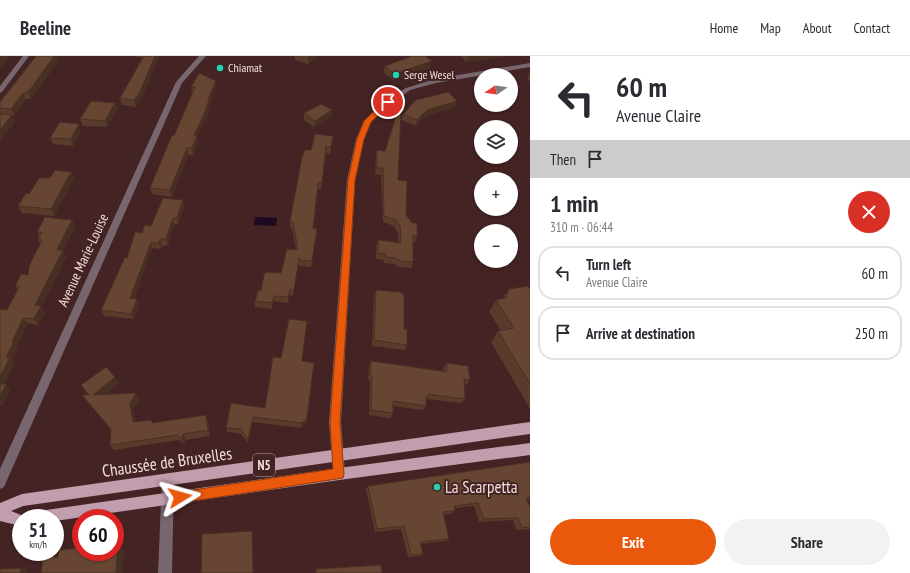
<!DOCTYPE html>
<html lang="en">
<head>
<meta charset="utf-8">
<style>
  :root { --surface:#fff; --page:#f2f2f3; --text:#2b2b33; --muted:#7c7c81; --line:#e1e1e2; --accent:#ea580c }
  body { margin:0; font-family:"PT Sans Narrow",sans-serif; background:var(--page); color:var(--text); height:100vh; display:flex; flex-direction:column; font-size:15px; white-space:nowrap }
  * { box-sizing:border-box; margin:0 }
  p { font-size:13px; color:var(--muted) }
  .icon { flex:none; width:22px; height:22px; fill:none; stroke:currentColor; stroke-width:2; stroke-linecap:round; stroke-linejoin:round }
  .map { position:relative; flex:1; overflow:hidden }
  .sheet { display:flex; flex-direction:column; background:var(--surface); width:380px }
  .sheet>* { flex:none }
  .banner { background:#fff; color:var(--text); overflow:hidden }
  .needle { width:26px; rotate:257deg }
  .controls { position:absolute; left:474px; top:12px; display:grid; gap:8px }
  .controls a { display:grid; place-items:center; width:44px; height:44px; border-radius:50%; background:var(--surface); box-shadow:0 1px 3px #0004; font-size:20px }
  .speed { position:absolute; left:12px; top:453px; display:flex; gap:8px; font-size:20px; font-weight:700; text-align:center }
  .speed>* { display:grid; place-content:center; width:52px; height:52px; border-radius:50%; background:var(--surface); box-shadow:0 1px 3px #0004; line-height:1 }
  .speed small { font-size:10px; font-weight:400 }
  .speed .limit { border:6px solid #d22; background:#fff; color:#111 }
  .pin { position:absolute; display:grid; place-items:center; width:34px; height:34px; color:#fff; margin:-17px; border:2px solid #fff; border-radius:50%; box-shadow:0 1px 4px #0007 }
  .me { position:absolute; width:44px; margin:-22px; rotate:82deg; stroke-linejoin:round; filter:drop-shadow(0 0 3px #0008) }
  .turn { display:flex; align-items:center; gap:14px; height:84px; padding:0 20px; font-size:18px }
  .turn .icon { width:52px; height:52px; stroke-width:2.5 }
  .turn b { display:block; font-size:28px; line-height:34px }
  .then { display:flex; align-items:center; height:38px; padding:0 20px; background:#0003; gap:8px; font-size:15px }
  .round { display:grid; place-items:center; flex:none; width:42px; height:42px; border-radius:21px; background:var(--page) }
  .overview { display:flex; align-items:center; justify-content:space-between; height:68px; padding:0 20px }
  h1 { font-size:24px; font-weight:600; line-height:30px }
  .primary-button { display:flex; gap:8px; margin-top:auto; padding:8px 20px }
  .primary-button a { flex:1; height:46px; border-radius:24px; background:var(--accent); color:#fff; font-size:16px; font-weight:600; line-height:46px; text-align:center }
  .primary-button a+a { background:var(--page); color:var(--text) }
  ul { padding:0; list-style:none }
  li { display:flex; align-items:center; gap:12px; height:54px; margin:0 8px 6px; padding:0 12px; border:2px solid var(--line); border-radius:16px }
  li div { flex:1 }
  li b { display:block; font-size:15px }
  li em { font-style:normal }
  header { display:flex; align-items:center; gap:24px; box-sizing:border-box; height:56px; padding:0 20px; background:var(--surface); border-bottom:1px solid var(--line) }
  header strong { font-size:19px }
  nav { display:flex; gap:22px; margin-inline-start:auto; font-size:14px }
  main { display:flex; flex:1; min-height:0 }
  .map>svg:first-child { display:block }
  .water { fill:#1d0922 }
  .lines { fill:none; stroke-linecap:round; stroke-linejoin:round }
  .minor { fill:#78666e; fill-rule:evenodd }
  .primary { fill:#c19eae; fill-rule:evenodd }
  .wall { fill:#583b2b }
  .shaded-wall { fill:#473023 }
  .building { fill:#664532; stroke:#473023 }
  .route { fill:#ea580c; stroke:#983908 }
  .poi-dot { fill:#20d5b0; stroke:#432323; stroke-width:1.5 }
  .labels { text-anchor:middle; stroke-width:4; stroke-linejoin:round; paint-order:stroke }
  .far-poi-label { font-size:12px; fill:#f3dddc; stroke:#432323; text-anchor:start }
  .shield { fill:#432323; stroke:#bea5a4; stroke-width:1 }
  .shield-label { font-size:13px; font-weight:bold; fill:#f3dddc }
  .street-label { font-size:14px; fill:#f3dddc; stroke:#432323 }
  .near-street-label { font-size:17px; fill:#f3dddc; stroke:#432323 }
  .near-poi-label { font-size:17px; fill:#f3dddc; stroke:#432323; text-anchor:start }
</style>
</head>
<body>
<header>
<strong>Beeline</strong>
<nav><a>Home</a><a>Map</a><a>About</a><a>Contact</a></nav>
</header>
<main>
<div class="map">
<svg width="530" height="517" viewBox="0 0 530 517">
  <rect width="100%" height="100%" fill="#432323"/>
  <polygon class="water" points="255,161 277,162 276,170 254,169"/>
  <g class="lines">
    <g class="minor">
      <polygon points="23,0 29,0 2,36 0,37 0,30"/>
      <polygon points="199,0 206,0 182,27 4,431 0,433 0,413 176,26"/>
      <polygon points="530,7 530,11 436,27 410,34 391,48 371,66 364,83 355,124 341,366 345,418 343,422 339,424 335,422 333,418 329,366 347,124 356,83 364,65 385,44 406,32 435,23"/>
      <polygon points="168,417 172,419 174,423 172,517 158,517 162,423 164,419"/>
    </g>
    <polygon class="primary" points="530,366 530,378 23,450 11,455 26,461 27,457 32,456 339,412 530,387 530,399 339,424 55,465 55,462 21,462 21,470 0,465 0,447 22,438"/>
  </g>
  <g class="wall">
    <polygon points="36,0 57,0 58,5 37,35 30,43 26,43 14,59 6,59 12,59 15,66 0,85 0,46"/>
    <polygon points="132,0 159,0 141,44 136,51 122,49 120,42 142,2"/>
    <polygon points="295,0 316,0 308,8 295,4"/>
    <polygon points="461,0 508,0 466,6"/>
    <polygon points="432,5 430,12 393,24 383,16 385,10"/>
    <polygon points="530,17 530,26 527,23"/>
    <polygon points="191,31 216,32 210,47 210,50 206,62 197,80 198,86 193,99 188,99 172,141 152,138 150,132 174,80 192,37"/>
    <polygon points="457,45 455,51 425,60 416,70 401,64 403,58"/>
    <polygon points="115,47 117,54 107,71 83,70 80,63"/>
    <polygon points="332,54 331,61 314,71 304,64 304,57"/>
    <polygon points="81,75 73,90 53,88 50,82"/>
    <polygon points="333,80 330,98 326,97 321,133 318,133 313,172 317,173 311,211 299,210 298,208 293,240 289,239 288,247 273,245 272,253 255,251 255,245 261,235 281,217 296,194 292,172 290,171 290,165 311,94"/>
    <polygon points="377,94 398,124 406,159 417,180 415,186 413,186 413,206 411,212 398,211 395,208 384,207 384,204 376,203 376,190 378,184 399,186 398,177 394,170 383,166 381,119 375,118 376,100"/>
    <polygon points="71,116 74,122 54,160 22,157 18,150 29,138 50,122"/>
    <polygon points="183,144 184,151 178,168 174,168 168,189 162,190 161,193 152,192 134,243 137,243 139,249 134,263 104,260 101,254 127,202 142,177"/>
    <polygon points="72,164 75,170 63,195 66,201 41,251 45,256 38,269 28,267 17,290 18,291 12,303 15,306 4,328 10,333 3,349 0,348 0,253 7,254 18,234 15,230 28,219 40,188 38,183 39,181 37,176"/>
    <polygon points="509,233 530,233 530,353 491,286 498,275 501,275 489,256 496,244 502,243"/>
    <polygon points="376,234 404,273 407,289 405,294 372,290 374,240"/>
    <polygon points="302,305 307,363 307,367 301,372 253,366 248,387 241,378 227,376 226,372 265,352"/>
    <polygon points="371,305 444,315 443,312 447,307 470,324 466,329 464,328 465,343 461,347 427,343 426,344 426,350 423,354 393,350 393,357 390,362 369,359 370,325 368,324 369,311"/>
    <polygon points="119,328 106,338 139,344 133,355 135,366 153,367 208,365 210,380 186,384 184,388 179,384 114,394 110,389 111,374 82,339 88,339 81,329"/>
    <polygon points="530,406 530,443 527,444 530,452 530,473 516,474 513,464 479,466 474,450 454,452 455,455 451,458 443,458 449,483 446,485 421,488 423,498 420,500 408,501 401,473 375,476 366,433 368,430"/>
  </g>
  <g class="shaded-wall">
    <polygon points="2,0 10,0 0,12 0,2"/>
    <polygon points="54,0 57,0 58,5 37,35 30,43 28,36"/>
    <polygon points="155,0 159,0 141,44 136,51 134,44"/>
    <polygon points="310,0 316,0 308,8 308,1"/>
    <polygon points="468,0 508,0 466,6"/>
    <polygon points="432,5 430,12 393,24 394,18"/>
    <polygon points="216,25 216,32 210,47 210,50 206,62 197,80 198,86 193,99 192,92 194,79 208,43"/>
    <polygon points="23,37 26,43 14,59 11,53"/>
    <polygon points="457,45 455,51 425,60 416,70 417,64 427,54"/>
    <polygon points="115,47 117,54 107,71 105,65"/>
    <polygon points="332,54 331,61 314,71 315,65"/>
    <polygon points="12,59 15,66 0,85 0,74"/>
    <polygon points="79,68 81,75 73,90 71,83"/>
    <polygon points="187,92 188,99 172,141 170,134"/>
    <polygon points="71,116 74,122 54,160 51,153"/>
    <polygon points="183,144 184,151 178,168 177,162"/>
    <polygon points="173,162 174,168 168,189 166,183"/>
    <polygon points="72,164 75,170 63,195 66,201 41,251 45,256 38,269 34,263 35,249 57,194"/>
    <polygon points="160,183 162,190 161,193 159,187"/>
    <polygon points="151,186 152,192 132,248 130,242"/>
    <polygon points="137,243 139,249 134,263 131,258"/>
    <polygon points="23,262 28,267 17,290 18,291 12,303 15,306 2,332 0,330 0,321 6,301 12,286"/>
    <polygon points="115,321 119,328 97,345 93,339"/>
    <polygon points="6,328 10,333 3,349 0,346 0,340"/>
    <polygon points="136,337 139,344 133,355 136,372 133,366 130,348"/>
    <polygon points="206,359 208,365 210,380 208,374"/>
    <polygon points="253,361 253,366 248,387 248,383"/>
    <polygon points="307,363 307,367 301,372 302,367"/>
    <polygon points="183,378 186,384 184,388 182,382"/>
    <polygon points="118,489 124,493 123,517 116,517"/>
    <polygon points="21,512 27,514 27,517 20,517"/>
  </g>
  <g class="building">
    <polygon points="36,0 54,0 34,28 28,36 23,37 11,53 0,52 0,46"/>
    <polygon points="144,0 155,0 139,38 134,44 120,42"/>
    <polygon points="412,0 425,0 432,5 394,18 385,10"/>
    <polygon points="199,17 216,25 208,43 209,43 205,56 194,79 197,79 192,92 187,92 170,134 150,132 172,79 174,80 195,31 191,31"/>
    <polygon points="448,36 457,45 427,54 417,64 403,58 416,44"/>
    <polygon points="91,45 115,47 105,65 80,63"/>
    <polygon points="321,48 332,54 315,65 304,57"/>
    <polygon points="398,54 401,55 398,124 407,125 406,159 412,167 417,167 417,180 413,180 413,206 400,205 397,202 386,201 386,198 378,197 378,184 401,187 400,170 396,164 384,160 383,112 377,112 377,94 385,95"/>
    <polygon points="0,58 12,59 0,74"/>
    <polygon points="60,66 79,68 71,83 50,82"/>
    <polygon points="315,78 333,80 331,91 326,90 322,127 318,127 313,172 317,173 312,205 299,204 299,202 294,234 290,234 288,241 274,240 272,247 255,245 258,235 261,235 264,219 266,216 281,217 287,193 298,194 293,166 290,165 302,101 305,94 311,94"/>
    <polygon points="55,114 71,116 51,153 18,150 26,137 29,138 39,122 50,122"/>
    <polygon points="163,142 183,144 177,162 173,162 166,183 160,183 159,187 151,186 130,242 137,243 131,258 101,254 125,201 127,202 135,176 142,177 145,169 151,170"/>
    <polygon points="45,161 72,164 57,194 63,194 35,249 41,250 34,263 23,262 12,286 14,286 6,301 10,301 0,321 0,253 7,254 19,231 15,230 21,218 28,219 29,210 42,184 38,183 42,176 37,176"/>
    <polygon points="528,230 530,233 530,328 498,275 514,272 496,244 506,242 509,233"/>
    <polygon points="376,234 400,236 404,239 404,273 407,273 407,289 374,284"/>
    <polygon points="289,263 307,265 302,305 314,307 307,363 302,367 253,361 248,383 241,373 226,372 231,347 265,352 273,301 281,302"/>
    <polygon points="371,305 447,316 447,307 468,310 470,324 464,323 465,343 428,338 428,341 426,341 426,350 393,345 393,357 371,354 372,320 370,319"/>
    <polygon points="106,311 115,321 93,339 136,337 130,348 133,366 151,364 152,367 206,359 208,374 183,378 182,382 177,379 110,389 111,373 82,339 89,339 81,329"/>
    <polygon points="0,328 6,328 0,340"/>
    <polygon points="530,406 530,441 526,442 530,451 530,471 522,472 518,462 484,463 478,447 454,450 455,455 443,456 449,483 420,486 423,498 411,499 404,470 377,473 368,430"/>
    <polygon points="252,475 253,517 201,517 202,478"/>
    <polygon points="115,489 118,489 116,517 41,517 43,502 58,501 59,494 81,492 81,496 115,496"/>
    <polygon points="381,509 382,517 316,517 316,513"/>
    <polygon points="21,512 20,517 0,517 0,513"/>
  </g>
  <polygon class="route" points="386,44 392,46 371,66 364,83 355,124 340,366 344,418 343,422 180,447 176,445 174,441 176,437 180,436 333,413 330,366 348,124 357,83 364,65"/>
  <g class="poi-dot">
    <circle cx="220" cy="12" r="4"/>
    <circle cx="396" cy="19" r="4"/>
    <circle cx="437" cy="431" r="4"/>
  </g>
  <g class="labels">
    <g class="far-poi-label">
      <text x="228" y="16">Chiamat</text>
      <text x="404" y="23">Serge Wesel</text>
    </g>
    <rect class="shield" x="253" y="398" width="22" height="22" rx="3"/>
    <g class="shield-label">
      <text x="264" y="414">N5</text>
    </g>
    <g class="street-label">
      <text transform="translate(83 204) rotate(-65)" y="5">Avenue Marie-Louise</text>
    </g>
    <g class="near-street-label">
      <text transform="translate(167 406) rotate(-8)" y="6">Chaussée de Bruxelles</text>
    </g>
    <g class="near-poi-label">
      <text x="445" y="437">La Scarpetta</text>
    </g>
  </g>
</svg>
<div class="controls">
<a><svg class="needle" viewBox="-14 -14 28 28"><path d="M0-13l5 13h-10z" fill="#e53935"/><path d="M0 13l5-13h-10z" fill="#7c7c81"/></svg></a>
<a><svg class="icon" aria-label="layers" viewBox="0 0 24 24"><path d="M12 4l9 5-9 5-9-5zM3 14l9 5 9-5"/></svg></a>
<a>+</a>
<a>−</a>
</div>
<div class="speed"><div>51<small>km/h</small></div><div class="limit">60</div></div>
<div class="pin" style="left:388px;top:46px;background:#d93025"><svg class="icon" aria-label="arrive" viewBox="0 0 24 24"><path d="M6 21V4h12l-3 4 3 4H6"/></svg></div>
<svg class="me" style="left:180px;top:441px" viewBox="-20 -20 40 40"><path d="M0-17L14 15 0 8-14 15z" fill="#ea580c" stroke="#fff" stroke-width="4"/></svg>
</div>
<section class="sheet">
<div class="banner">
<div class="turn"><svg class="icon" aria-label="left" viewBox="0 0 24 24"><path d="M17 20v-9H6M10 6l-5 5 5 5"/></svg><div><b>60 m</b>Avenue Claire</div></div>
<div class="then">Then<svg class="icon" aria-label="arrive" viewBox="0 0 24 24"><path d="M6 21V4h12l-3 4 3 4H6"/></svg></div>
</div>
<div class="overview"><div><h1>1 min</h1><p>310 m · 06:44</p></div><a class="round" style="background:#d93025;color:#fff"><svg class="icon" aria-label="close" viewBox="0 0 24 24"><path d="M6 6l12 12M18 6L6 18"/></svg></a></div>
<ul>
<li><svg class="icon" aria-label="left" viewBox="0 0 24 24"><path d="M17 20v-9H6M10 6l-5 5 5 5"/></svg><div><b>Turn left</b><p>Avenue Claire</p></div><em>60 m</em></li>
<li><svg class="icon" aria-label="arrive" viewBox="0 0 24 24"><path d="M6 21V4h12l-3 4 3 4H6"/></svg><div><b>Arrive at destination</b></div><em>250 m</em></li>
</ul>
<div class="primary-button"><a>Exit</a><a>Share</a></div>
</section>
</main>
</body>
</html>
